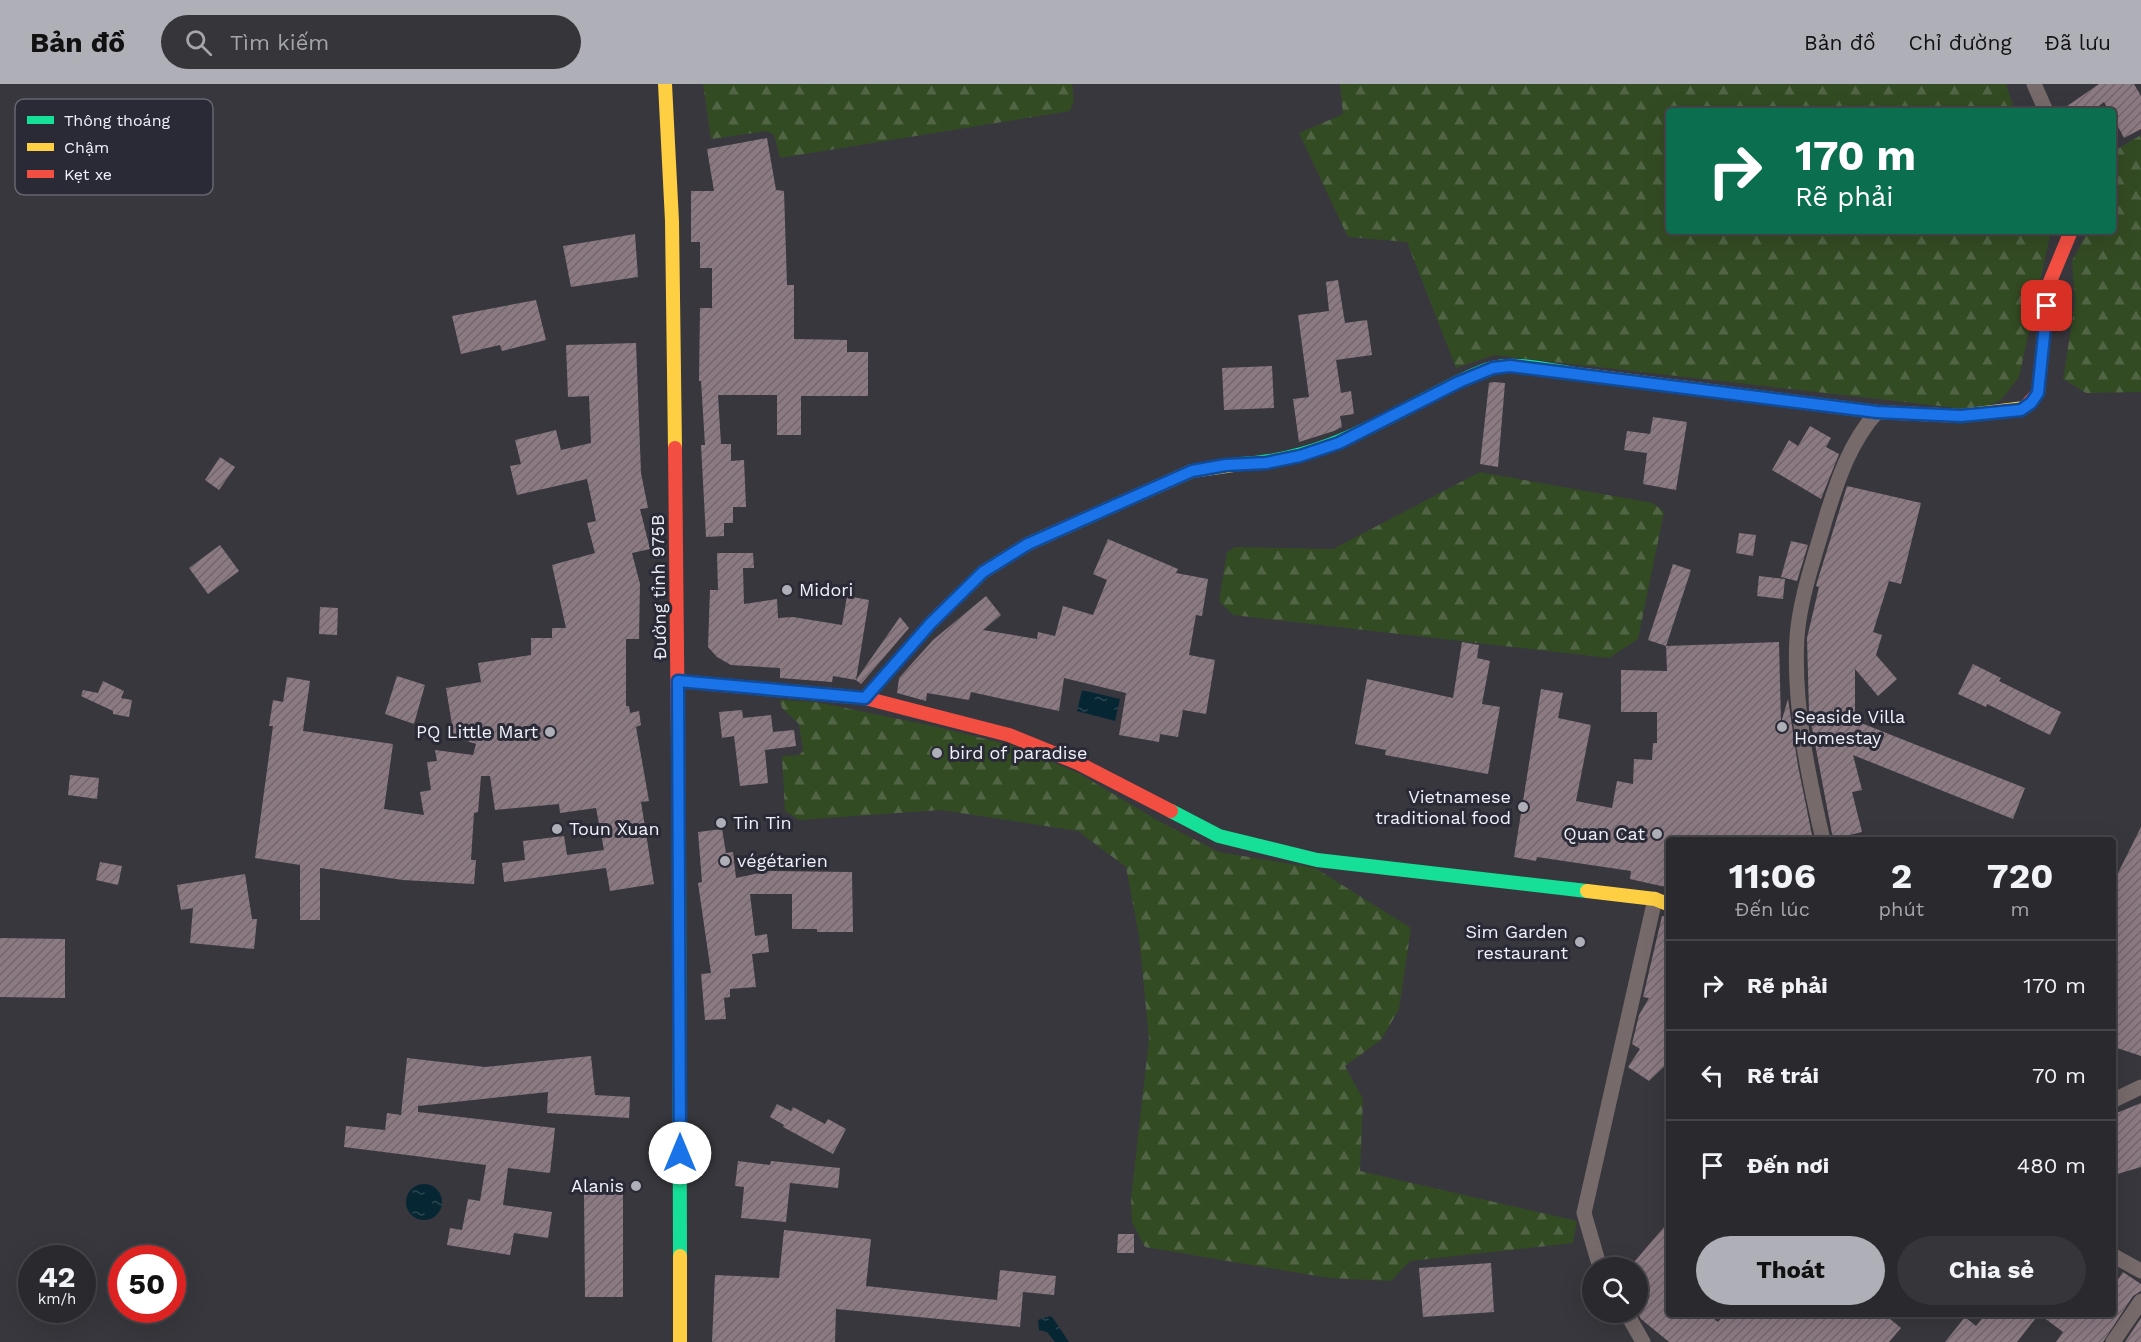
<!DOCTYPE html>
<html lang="vi">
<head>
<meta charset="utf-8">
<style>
  :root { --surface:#29292e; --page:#35353a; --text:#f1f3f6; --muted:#a5a6aa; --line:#45454a; --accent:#afafb7 }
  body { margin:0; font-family:"Work Sans",sans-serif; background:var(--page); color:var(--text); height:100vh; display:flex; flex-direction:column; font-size:22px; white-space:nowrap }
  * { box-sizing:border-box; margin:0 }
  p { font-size:20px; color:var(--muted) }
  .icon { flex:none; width:33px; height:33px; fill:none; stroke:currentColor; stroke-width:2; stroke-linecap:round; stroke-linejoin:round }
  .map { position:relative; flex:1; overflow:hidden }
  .drawer { position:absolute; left:1666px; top:753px; width:450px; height:480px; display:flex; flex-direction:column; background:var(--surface); border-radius:6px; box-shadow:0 6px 24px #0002,0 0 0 2px var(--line) }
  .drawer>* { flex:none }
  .hud { position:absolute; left:1666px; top:24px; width:450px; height:126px; border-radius:6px; box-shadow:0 6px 24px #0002,0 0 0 2px var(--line); background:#0b6e4f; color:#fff; overflow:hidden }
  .fabs { position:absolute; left:1582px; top:1173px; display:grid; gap:12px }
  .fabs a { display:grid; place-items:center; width:66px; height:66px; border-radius:50%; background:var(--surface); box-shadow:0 6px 24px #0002,0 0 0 2px var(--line); font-size:30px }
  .speed { position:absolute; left:18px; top:1161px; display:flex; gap:12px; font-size:30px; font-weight:700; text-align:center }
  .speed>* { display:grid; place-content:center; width:78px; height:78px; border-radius:50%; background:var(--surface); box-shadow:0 6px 24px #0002,0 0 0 2px var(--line); line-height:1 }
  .speed small { font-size:15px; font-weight:400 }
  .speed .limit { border:9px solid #d22; background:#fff; color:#111 }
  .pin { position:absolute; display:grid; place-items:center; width:51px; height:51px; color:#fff; margin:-26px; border-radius:12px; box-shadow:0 3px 9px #0006 }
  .me { position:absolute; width:66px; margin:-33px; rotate:0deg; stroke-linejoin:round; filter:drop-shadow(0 0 4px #0008) }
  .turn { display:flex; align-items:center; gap:21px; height:126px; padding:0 30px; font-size:27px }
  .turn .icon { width:78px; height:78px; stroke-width:2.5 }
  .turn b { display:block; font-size:42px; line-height:51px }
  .eta { display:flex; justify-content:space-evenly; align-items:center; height:102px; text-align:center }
  .eta b { font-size:36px; font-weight:700; line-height:42px }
  .primary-button { display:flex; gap:12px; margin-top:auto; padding:12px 30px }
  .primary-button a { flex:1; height:69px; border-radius:36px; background:var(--accent); color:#111; font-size:24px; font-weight:700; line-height:69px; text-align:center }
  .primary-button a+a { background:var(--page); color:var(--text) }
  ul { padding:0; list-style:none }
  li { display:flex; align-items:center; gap:18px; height:90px; padding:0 30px; border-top:2px solid var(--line) }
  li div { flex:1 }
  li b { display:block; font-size:22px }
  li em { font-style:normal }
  header { display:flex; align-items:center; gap:36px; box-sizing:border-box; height:84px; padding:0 30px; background:var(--accent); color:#111 }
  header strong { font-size:28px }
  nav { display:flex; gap:33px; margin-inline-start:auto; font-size:21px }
  .search { width:420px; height:54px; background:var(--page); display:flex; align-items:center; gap:15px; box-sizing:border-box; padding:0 21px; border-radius:33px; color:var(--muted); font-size:22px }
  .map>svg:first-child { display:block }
  .forest { fill:url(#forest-firs) }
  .water { fill:url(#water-ripples) }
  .building { fill:url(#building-hatch) }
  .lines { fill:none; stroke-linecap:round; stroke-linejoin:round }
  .street { stroke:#766a6a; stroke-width:15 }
  .fast { stroke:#16e098; stroke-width:14 }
  .slow { stroke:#ffcf43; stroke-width:14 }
  .jam { stroke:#f24e42; stroke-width:14 }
  .route-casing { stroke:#114b97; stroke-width:15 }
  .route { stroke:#1a73e8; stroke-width:10 }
  .poi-dot { fill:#afafb7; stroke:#2a2a36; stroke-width:2 }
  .labels { text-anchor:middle; stroke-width:6; stroke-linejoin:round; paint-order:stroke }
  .street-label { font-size:18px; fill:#eff0f8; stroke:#2a2a36 }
  .poi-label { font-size:18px; fill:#eff0f8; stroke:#2a2a36; text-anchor:start }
  .key { fill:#2a2a36; stroke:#656570; stroke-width:1.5 }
  .key-label { font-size:16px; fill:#eff0f8 }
</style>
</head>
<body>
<header>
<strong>Bản đồ</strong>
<div class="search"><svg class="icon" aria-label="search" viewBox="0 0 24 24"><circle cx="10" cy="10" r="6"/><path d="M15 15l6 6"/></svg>Tìm kiếm</div>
<nav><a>Bản đồ</a><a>Chỉ đường</a><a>Đã lưu</a></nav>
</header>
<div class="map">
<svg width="2141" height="1258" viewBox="0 0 2141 1258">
  <defs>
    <pattern id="forest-firs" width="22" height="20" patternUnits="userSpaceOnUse" patternTransform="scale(1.5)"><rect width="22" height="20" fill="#334b23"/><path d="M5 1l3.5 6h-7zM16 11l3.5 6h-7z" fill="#516544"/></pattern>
    <pattern id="water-ripples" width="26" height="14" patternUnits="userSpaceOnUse" patternTransform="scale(1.5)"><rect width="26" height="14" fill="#072634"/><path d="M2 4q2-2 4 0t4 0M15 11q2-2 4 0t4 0" fill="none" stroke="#2b4652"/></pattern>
    <pattern id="building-hatch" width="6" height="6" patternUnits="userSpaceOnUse" patternTransform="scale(1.5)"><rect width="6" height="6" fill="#8c7a83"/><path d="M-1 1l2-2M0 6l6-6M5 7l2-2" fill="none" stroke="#71666c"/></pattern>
  </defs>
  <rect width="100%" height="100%" fill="#37373d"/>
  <g class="forest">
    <polygon points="703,0 1072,0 1074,16 1070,27 780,74 774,51 767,47 711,55"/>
    <polygon points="1340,0 2006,0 2015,27 1670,27 1670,147 2051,147 2019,293 2001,316 1985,323 1966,325 1494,271 1456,284 1407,158 1348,153 1299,49 1343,30"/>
    <polygon points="2141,51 2141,308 2086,309 2063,295 2075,219 2072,177 2088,147 2114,147 2114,67"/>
    <polygon points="1480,388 1653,419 1664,428 1638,555 1609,574 1233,531 1219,517 1227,468 1235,463 1333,465"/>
    <polygon points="780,616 816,618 933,642 1014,662 1078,689 1157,736 1219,768 1315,784 1411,844 1399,925 1381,956 1345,982 1363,1015 1360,1087 1577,1137 1573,1159 1410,1177 1391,1197 1329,1194 1145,1163 1132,1138 1131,1115 1149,955 1139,852 1126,783 1078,747 941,726 799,736 785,727 782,672 799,671 803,667 799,640 782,624"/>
  </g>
  <g class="water">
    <polygon points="1082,606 1120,615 1115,637 1077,627"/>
    <circle cx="424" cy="1118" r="18"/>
    <polygon points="1050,1232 1053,1234 1069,1258 1055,1258 1047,1248 1039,1246 1038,1236"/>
  </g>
  <g class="building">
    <polygon points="2099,0 2134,0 2141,12 2141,45 2124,54 2114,35 2114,27 2109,27 2104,18 2092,27 2060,27"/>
    <polygon points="767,54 776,106 784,107 787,201 794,201 794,255 847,256 847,268 868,268 868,312 801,312 801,351 777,351 777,311 718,311 721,360 731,360 731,377 744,376 746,423 733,423 733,439 724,439 724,452 706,453 701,361 705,361 701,297 699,297 700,224 712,224 712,184 700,184 700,158 691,158 691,107 714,107 707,65"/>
    <polygon points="635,150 638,193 571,203 563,162"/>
    <polygon points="1338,196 1345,239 1367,236 1372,271 1336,276 1341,309 1351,307 1354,330 1340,332 1342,343 1334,347 1299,358 1293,315 1309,313 1298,231 1329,227 1326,198"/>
    <polygon points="536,216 546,256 502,267 500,261 461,270 452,232"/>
    <polygon points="636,259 641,389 648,424 640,425 650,465 632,469 640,500 639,555 626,555 626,622 629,622 630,629 639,627 641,641 636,643 649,717 641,718 654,800 610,807 606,784 504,798 502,779 525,776 523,757 564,752 567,771 604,766 596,724 560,729 559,720 495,726 490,692 481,692 478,728 474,729 471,776 476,776 474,800 403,796 320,784 320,836 300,836 300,781 255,774 273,642 269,642 273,616 283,618 287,593 310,597 303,647 393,660 384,725 424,731 420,708 431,706 427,678 437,677 435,666 473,671 476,660 454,653 446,604 481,598 478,579 531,571 531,554 552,554 552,544 566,544 552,481 595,469 587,439 596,437 587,395 517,411 510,382 521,380 515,356 556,346 561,366 591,359 589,312 568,313 566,261"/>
    <polygon points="1272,282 1274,324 1224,326 1222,284"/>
    <polygon points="1493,298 1505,299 1498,383 1480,380 1489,299"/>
    <polygon points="1653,333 1687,338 1676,406 1643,400 1647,369 1624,366 1627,347 1650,350"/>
    <polygon points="1810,342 1831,354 1826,363 1839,370 1821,415 1772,386 1789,356 1798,362"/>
    <polygon points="220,373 235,383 219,406 205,396"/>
    <polygon points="1847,402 1921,419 1901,500 1889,497 1873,548 1882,551 1876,571 1897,595 1878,612 1855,585 1855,631 1851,635 2025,704 2013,735 1853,671 1862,706 1852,708 1862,748 1833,755 1809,628 1807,554 1819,503 1816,502 1818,495"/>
    <polygon points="1739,449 1756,451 1753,472 1736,469"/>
    <polygon points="1108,455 1178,485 1176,489 1208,495 1202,532 1196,531 1189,571 1215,576 1206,630 1183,626 1178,653 1160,650 1159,658 1119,651 1126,609 1064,594 1059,627 971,608 969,616 927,609 926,617 897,609 899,594 933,556 986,512 1001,531 983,546 1037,555 1038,548 1055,552 1063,522 1093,531 1107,496 1093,490"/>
    <polygon points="1791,457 1808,461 1797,497 1781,493"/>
    <polygon points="220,461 239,487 208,510 189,484"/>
    <polygon points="717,469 753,469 754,484 743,484 744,520 777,515 778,534 793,533 842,541 847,512 869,516 856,596 833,592 832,598 780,594 780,584 731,581 717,573 708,563 710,506 718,506"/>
    <polygon points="1673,480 1691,486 1666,562 1779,558 1781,639 1788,615 1798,682 1813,756 1670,756 1670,804 1630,795 1631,787 1537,773 1536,777 1514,773 1541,605 1563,609 1558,634 1591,641 1576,717 1612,724 1617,697 1633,700 1634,675 1652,676 1653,659 1657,659 1657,628 1621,628 1621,586 1667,587 1666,562 1648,556"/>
    <polygon points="1759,492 1785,495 1783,515 1757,512"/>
    <polygon points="320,523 338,524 337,551 319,550"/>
    <polygon points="900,533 909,544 861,600 856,596"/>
    <polygon points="1462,558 1479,561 1477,574 1490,577 1482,620 1500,623 1488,690 1385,671 1386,666 1355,660 1367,595 1453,614"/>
    <polygon points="1973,580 2001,594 1999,597 2061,628 2050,651 1987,620 1986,623 1958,610"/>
    <polygon points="397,592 425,601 414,640 385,630"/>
    <polygon points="103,597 124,607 121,614 132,616 129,633 113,630 113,627 81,612 83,606 98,609"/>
    <polygon points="742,626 743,634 771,631 773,648 794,646 796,662 765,666 768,699 740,702 734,652 722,654 719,628"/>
    <polygon points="70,691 99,694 97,715 68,711"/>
    <polygon points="2141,743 2141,972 2114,963 2114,797"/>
    <polygon points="722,745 726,769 733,768 736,794 768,787 852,788 853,848 817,848 817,845 792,845 792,810 750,810 755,852 767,850 769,868 752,870 756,903 730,905 730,913 724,914 726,935 705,936 701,890 711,889 698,799 702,798 698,748"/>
    <polygon points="100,778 122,782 118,801 96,796"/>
    <polygon points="245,790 252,835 257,835 254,865 190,859 193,824 181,826 177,801"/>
    <polygon points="1662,832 1670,833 1670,977 1649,997 1628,983 1640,965 1632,960 1639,931 1649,914 1643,913"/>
    <polygon points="0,854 65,855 65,914 0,913"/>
    <polygon points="591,972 595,1011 630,1013 629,1034 547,1029 548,1008 418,1022 418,1028 555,1044 550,1089 508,1084 503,1121 552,1128 548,1154 514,1149 510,1171 447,1161 450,1144 462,1146 468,1115 480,1117 486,1081 344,1063 346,1042 385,1046 387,1029 401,1031 407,974 485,983"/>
    <polygon points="2141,1019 2141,1083 2114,1091 2114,1030"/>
    <polygon points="777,1020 791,1027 793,1023 825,1040 828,1035 846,1045 833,1070 783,1043 784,1041 770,1033"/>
    <polygon points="738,1077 770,1081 771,1077 840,1084 838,1104 790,1099 786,1138 741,1134 744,1103 735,1102"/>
    <polygon points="584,1108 623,1108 623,1213 585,1213"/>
    <polygon points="1670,1136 1670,1230 1708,1230 1718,1238 1725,1230 1884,1230 1901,1244 1889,1258 1669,1258 1641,1235 1637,1228 1638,1184 1629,1184"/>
    <polygon points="784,1146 871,1155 866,1202 997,1216 1000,1186 1056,1192 1054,1211 1023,1208 1020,1243 836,1225 835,1258 712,1258 715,1191 779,1194"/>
    <polygon points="1118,1150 1134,1150 1134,1169 1117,1169"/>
    <polygon points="1491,1179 1494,1228 1423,1233 1419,1184"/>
    <polygon points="2123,1188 2141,1200 2141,1207 2133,1212 2103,1258 2056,1258 2063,1248 2039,1230 2114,1230 2114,1201"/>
    <polygon points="1986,1230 2039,1230 2017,1258 1945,1258 1965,1233 1976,1242"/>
    <polygon points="2141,1234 2141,1258 2125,1258"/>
  </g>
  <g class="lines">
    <g class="street">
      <polyline points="2034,0 2046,27"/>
      <path d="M1823,756C1808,691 1793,620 1797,553C1800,513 1815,472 1826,433C1838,395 1850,358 1877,328"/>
      <polyline points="2114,1016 2141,1003"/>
      <polyline points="2114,1172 2141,1187"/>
      <polyline points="1600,1184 1584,1129 1655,815"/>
      <polyline points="1626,1228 1643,1258"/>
      <polyline points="2113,1258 2141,1217"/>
    </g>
    <g class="fast">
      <path d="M1240,380C1311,377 1364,347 1425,315C1447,304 1469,291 1492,284C1520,277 1556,288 1584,291"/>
      <polyline points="1171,727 1219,752 1317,776 1587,807"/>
      <polyline points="679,764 680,1172"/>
    </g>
    <g class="slow">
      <polyline points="665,0 672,137 675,364"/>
      <polyline points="1584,291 1877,328 1961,332 2024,324"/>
      <polyline points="865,614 931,539 983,488 1028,460 1192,387 1240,380"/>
      <polyline points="1587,807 1655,815 1670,821"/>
      <polyline points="680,1172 680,1258"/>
    </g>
    <g class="jam">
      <polyline points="2024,324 2038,309 2049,200 2071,147"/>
      <polyline points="675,364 679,764"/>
      <polyline points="678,597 865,614 1009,651 1078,679 1171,727"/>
    </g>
  </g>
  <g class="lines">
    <defs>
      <polyline id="route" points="680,1069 678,597 865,614 931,539 983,488 1028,460 1192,387 1226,381 1266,379 1300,372 1339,359 1459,298 1493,284 1510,282 1877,328 1961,332 2021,326 2031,319 2038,309 2047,222"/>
    </defs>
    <use href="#route" class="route-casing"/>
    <use href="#route" class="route"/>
  </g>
  <g class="poi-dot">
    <circle cx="787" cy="506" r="6"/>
    <circle cx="1782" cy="643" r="6"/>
    <circle cx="550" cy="648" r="6"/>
    <circle cx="937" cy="669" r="6"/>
    <circle cx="1523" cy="723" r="6"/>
    <circle cx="721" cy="739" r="6"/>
    <circle cx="557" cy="745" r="6"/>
    <circle cx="1657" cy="750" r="6"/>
    <circle cx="725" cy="777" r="6"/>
    <circle cx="1580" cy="858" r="6"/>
    <circle cx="636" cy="1102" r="6"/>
  </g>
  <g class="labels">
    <g class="street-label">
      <text transform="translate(659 503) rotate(-91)" y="6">Đường tỉnh 975B</text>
    </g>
    <g class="poi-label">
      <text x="799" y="512">Midori</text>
      <text x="1794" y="639">Seaside Villa<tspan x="1794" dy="21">Homestay</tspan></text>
      <text x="538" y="654" text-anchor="end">PQ Little Mart</text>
      <text x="949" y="675">bird of paradise</text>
      <text x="1511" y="719" text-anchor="end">Vietnamese<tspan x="1511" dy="21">traditional food</tspan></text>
      <text x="733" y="745">Tin Tin</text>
      <text x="569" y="751">Toun Xuan</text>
      <text x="1645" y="756" text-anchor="end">Quan Cat</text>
      <text x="737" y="783">végétarien</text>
      <text x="1568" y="854" text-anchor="end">Sim Garden<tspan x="1568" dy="21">restaurant</tspan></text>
      <text x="624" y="1108" text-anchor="end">Alanis</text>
    </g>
  </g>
  <rect x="15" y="15" width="198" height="96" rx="9" class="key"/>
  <rect x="27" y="32" width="27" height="8" fill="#16e098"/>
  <rect x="27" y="59" width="27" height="8" fill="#ffcf43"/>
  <rect x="27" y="86" width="27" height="8" fill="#f24e42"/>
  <g class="key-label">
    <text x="64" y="42">Thông thoáng</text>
    <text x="64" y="69">Chậm</text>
    <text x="64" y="96">Kẹt xe</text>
  </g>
</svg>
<div class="fabs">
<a><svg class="icon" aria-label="search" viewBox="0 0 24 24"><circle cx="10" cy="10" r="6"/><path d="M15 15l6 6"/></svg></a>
</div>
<div class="speed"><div>42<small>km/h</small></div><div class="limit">50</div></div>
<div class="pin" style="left:2047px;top:222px;background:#d93025"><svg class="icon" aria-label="arrive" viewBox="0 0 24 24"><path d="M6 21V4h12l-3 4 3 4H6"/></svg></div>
<svg class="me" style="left:680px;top:1069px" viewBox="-20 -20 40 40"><circle r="19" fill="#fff"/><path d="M0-13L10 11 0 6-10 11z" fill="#1a73e8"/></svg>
<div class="hud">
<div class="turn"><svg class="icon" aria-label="right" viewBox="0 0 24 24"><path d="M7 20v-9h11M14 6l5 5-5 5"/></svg><div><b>170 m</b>Rẽ phải</div></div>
</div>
<section class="drawer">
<div class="eta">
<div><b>11:06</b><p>Đến lúc</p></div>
<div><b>2</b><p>phút</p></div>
<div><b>720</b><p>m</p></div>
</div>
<ul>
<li><svg class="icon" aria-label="right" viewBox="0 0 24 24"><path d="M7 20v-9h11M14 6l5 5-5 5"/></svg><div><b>Rẽ phải</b></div><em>170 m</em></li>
<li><svg class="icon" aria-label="left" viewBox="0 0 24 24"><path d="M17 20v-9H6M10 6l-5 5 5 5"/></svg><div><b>Rẽ trái</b></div><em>70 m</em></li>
<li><svg class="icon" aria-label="arrive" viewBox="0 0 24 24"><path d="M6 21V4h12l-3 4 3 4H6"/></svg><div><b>Đến nơi</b></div><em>480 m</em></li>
</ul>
<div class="primary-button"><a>Thoát</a><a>Chia sẻ</a></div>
</section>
</div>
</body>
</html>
